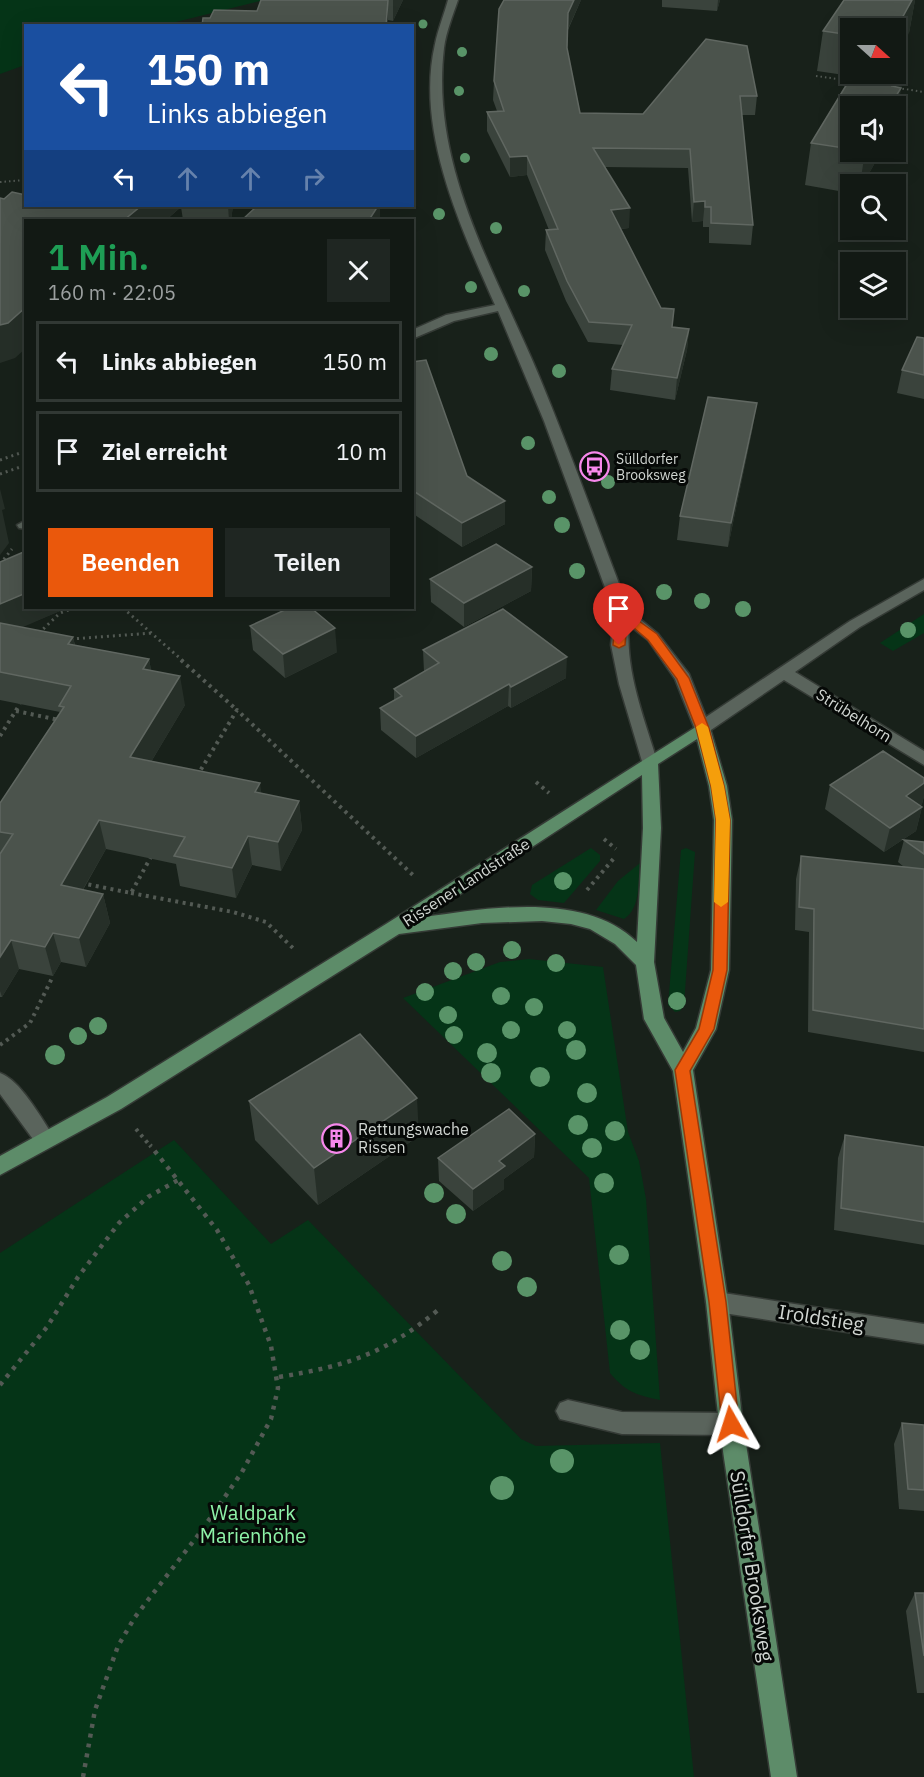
<!DOCTYPE html>
<html lang="de">
<head>
<meta charset="utf-8">
<style>
  :root { --surface:#121914; --page:#1f2622; --text:#f1f3f6; --muted:#9ca0a0; --line:#313834; --accent:#ea580c }
  body { margin:0; font-family:"IBM Plex Sans",sans-serif; background:var(--page); color:var(--text); height:100vh; display:flex; flex-direction:column; font-size:22px; white-space:nowrap }
  * { box-sizing:border-box; margin:0 }
  p { font-size:20px; color:var(--muted) }
  .icon { flex:none; width:33px; height:33px; fill:none; stroke:currentColor; stroke-width:2; stroke-linecap:round; stroke-linejoin:round }
  .map { position:relative; flex:1; overflow:hidden }
  .panel { position:absolute; left:24px; top:219px; width:390px; height:390px; display:flex; flex-direction:column; background:var(--surface); border-radius:0px; box-shadow:0 6px 24px #0002,0 0 0 2px var(--line) }
  .panel>* { flex:none }
  .banner { position:absolute; left:24px; top:24px; width:390px; height:183px; border-radius:0px; box-shadow:0 6px 24px #0002,0 0 0 2px var(--line); background:#1a4fa0; color:#fff; overflow:hidden }
  .needle { width:39px; rotate:111deg }
  .controls { position:absolute; left:840px; top:18px; display:grid; gap:12px }
  .controls a { display:grid; place-items:center; width:66px; height:66px; border-radius:0px; background:var(--surface); box-shadow:0 6px 24px #0002,0 0 0 2px var(--line); font-size:30px }
  .pin { position:absolute; display:grid; place-items:center; width:51px; height:51px; color:#fff; margin:-62px -26px; border-radius:50% 50% 50% 0; rotate:-45deg; box-shadow:0 0 6px #0007 }
  .pin .icon { rotate:45deg }
  .me { position:absolute; width:66px; margin:-33px; rotate:354deg; stroke-linejoin:round; filter:drop-shadow(0 0 4px #0008) }
  .turn { display:flex; align-items:center; gap:21px; height:126px; padding:0 24px; font-size:27px }
  .turn .icon { width:78px; height:78px; stroke-width:2.5 }
  .turn b { display:block; font-size:42px; line-height:51px }
  .lanes { display:flex; align-items:center; height:57px; padding:0 24px; background:#0003; justify-content:center; gap:30px; direction:ltr }
  .lanes .off { opacity:.35 }
  .round { display:grid; place-items:center; flex:none; width:63px; height:63px; border-radius:0px; background:var(--page) }
  .overview { display:flex; align-items:center; justify-content:space-between; height:102px; padding:0 24px }
  h1 { font-size:36px; font-weight:600; line-height:45px; color:#1e9e55 }
  .action { display:flex; gap:12px; margin-top:auto; padding:12px 24px }
  .action a { flex:1; height:69px; border-radius:0px; background:var(--accent); color:#fff; font-size:24px; font-weight:600; line-height:69px; text-align:center }
  .action a+a { background:var(--page); color:var(--text) }
  ul { padding:0; list-style:none }
  li { display:flex; align-items:center; gap:18px; height:81px; margin:0 12px 9px; padding:0 12px; border:3px solid var(--line); border-radius:0px }
  li div { flex:1 }
  li b { display:block; font-size:22px }
  li em { font-style:normal }
  .map>svg:first-child { display:block }
  .green { fill:#053417 }
  .lines { fill:none; stroke-linecap:round; stroke-linejoin:round }
  .minor-casing { stroke:#353b36; stroke-width:3 }
  .major-casing { stroke:#353b36; stroke-width:3 }
  .path-far3 { stroke:#535a54; stroke-width:2; stroke-dasharray:1.5 3; stroke-linecap:butt }
  .path-far2 { stroke:#535a54; stroke-width:3; stroke-dasharray:2 4; stroke-linecap:butt }
  .path-far1 { stroke:#535a54; stroke-width:4; stroke-dasharray:3 4.5; stroke-linecap:butt }
  .path { stroke:#535a54; stroke-width:4.5; stroke-dasharray:4 6; stroke-linecap:butt }
  .minor { fill:#5a645c; fill-rule:evenodd }
  .major { fill:#5d8c69; fill-rule:evenodd }
  .tree { fill:#599468 }
  .wall { fill:#3a433c }
  .shaded-wall { fill:#262f28 }
  .building { fill:#4b534c; stroke:#606761; stroke-width:1.5 }
  .route { fill:#ea580c; stroke:#983908; stroke-width:1.5 }
  .slow { fill:#f59e0b }
  .labels { text-anchor:middle; stroke-width:6; stroke-linejoin:round; paint-order:stroke }
  .far-poi-label { font-size:14px; fill:#d1d6d2; stroke:#060907; text-anchor:start }
  .street-label { font-size:16px; fill:#d1d6d2; stroke:#060907 }
  .poi-label { font-size:16px; fill:#d1d6d2; stroke:#060907; text-anchor:start }
  .near-street-label { font-size:20px; fill:#d1d6d2; stroke:#060907 }
  .near-park-label { font-size:20px; fill:#8ef2a8; stroke:#060907 }
</style>
</head>
<body>
<div class="map">
<svg width="924" height="1777" viewBox="0 0 924 1777">
  <rect width="100%" height="100%" fill="#18211a"/>
  <g class="green">
    <polygon points="0,0 264,0 164,25 26,26 25,65 0,74"/>
    <polygon points="924,614 924,633 893,651 880,643"/>
    <polygon points="591,848 600,855 600,861 564,903 538,900 530,894 532,885"/>
    <polygon points="686,848 695,852 684,1005 680,1011 675,1012 668,1005 681,850"/>
    <path d="M640,863C638,882 641,908 624,919L596,910L618,881Z"/>
    <path d="M529,959L603,967L628,1132L639,1161L646,1199L660,1400C636,1395 626,1392 610,1373L589,1178L403,998L500,962Z"/>
    <polygon points="174,1140 271,1244 308,1220 521,1439 536,1446 660,1443 694,1777 0,1777 0,1253"/>
  </g>
  <g class="lines">
    <defs>
      <g id="minor">
        <path d="M448,0H458C453,15 446,32 444,48C430,166 495,271 539,376C571,453 599,532 629,610L658,634L689,674L706,717L850,621L924,579V590L860,627L795,672L924,751V765L784,680L708,732H696L675,679L648,640L629,625C625,672 645,720 658,764L656,768H644L619,684L611,645L614,612L544,421L498,311L454,321L412,339V330L446,315L495,305C461,228 415,130 435,44C438,29 444,15 448,0Z"/>
        <polygon points="26,520 26,529 19,528 17,525"/>
        <path d="M0,1073C20,1080 40,1116 52,1134L55,1140L52,1146L45,1148L38,1146L0,1094Z"/>
        <polygon points="717,1292 924,1324 924,1344 717,1312 709,1309 706,1302 709,1295"/>
        <polygon points="568,1400 622,1412 731,1413 739,1416 743,1424 739,1432 731,1435 622,1434 560,1419 556,1411 560,1403"/>
      </g>
      <path id="major" d="M702,723L708,724L710,728L727,786L732,820L729,970L716,1029L693,1070L728,1302L743,1424L797,1777H771L719,1424L706,1302L673,1071L644,1019L636,965L615,944L590,929L571,924L542,921L482,923L399,934L121,1109L0,1175V1156L107,1097L386,924ZM697,739L709,786L714,820L711,970L696,1028L683,1052L664,1018L654,962L661,828L658,764ZM642,775L643,828L637,942C585,891 489,908 425,917Z"/>
    </defs>
    <use href="#minor" class="minor-casing"/>
    <use href="#major" class="major-casing"/>
    <g class="path-far3">
      <polyline points="816,76 852,81"/>
      <polyline points="898,88 924,92"/>
      <polyline points="0,182 26,180"/>
    </g>
    <g class="path-far2">
      <polyline points="0,460 26,451"/>
      <polyline points="0,474 26,465"/>
      <polyline points="0,564 12,549"/>
      <polyline points="123,608 183,661"/>
      <polyline points="39,633 60,613 74,608"/>
      <polyline points="71,639 153,633"/>
    </g>
    <g class="path-far1">
      <polyline points="181,660 237,710"/>
      <polyline points="16,711 59,720"/>
      <polyline points="0,736 20,704"/>
      <polyline points="197,776 237,710 414,876"/>
      <polyline points="536,782 549,793"/>
      <polyline points="604,839 616,849"/>
      <polyline points="81,883 131,893 152,855"/>
      <polyline points="587,890 615,857"/>
      <polyline points="131,893 233,912 266,922 296,951"/>
      <polyline points="0,1045 30,1023 53,976"/>
      <polyline points="136,1129 151,1147"/>
    </g>
    <g class="path">
      <path d="M279,1377C346,1366 385,1354 438,1310"/>
      <polyline points="0,1385 47,1327 78,1277 119,1223 148,1197 180,1179"/>
      <polyline points="83,1777 95,1710 118,1646 135,1617 202,1530 242,1472 271,1419 278,1388 271,1346 249,1285 217,1230 150,1145"/>
    </g>
    <use href="#minor" class="minor"/>
    <use href="#major" class="major"/>
  </g>
  <g class="tree">
    <circle cx="423" cy="24" r="4.5"/>
    <circle cx="462" cy="52" r="5"/>
    <circle cx="459" cy="91" r="5"/>
    <circle cx="465" cy="158" r="5"/>
    <circle cx="439" cy="214" r="6"/>
    <circle cx="496" cy="228" r="6"/>
    <circle cx="471" cy="287" r="6"/>
    <circle cx="524" cy="291" r="6"/>
    <circle cx="491" cy="354" r="7"/>
    <circle cx="559" cy="371" r="7"/>
    <circle cx="528" cy="443" r="7"/>
    <circle cx="608" cy="482" r="7"/>
    <circle cx="549" cy="497" r="7"/>
    <circle cx="562" cy="525" r="8"/>
    <circle cx="577" cy="571" r="8"/>
    <circle cx="664" cy="592" r="8"/>
    <circle cx="702" cy="601" r="8"/>
    <circle cx="743" cy="609" r="8"/>
    <circle cx="908" cy="630" r="8"/>
    <circle cx="563" cy="881" r="9"/>
    <circle cx="512" cy="950" r="9"/>
    <circle cx="476" cy="962" r="9"/>
    <circle cx="556" cy="963" r="9"/>
    <circle cx="453" cy="971" r="9"/>
    <circle cx="425" cy="992" r="9"/>
    <circle cx="501" cy="996" r="9"/>
    <circle cx="677" cy="1001" r="9"/>
    <circle cx="534" cy="1007" r="9"/>
    <circle cx="448" cy="1015" r="9"/>
    <circle cx="98" cy="1026" r="9"/>
    <circle cx="511" cy="1030" r="9"/>
    <circle cx="567" cy="1030" r="9"/>
    <circle cx="454" cy="1035" r="9"/>
    <circle cx="78" cy="1036" r="9"/>
    <circle cx="576" cy="1050" r="10"/>
    <circle cx="487" cy="1053" r="10"/>
    <circle cx="55" cy="1055" r="10"/>
    <circle cx="491" cy="1073" r="10"/>
    <circle cx="540" cy="1077" r="10"/>
    <circle cx="587" cy="1093" r="10"/>
    <circle cx="578" cy="1125" r="10"/>
    <circle cx="615" cy="1131" r="10"/>
    <circle cx="592" cy="1148" r="10"/>
    <circle cx="604" cy="1183" r="10"/>
    <circle cx="434" cy="1193" r="10"/>
    <circle cx="456" cy="1214" r="10"/>
    <circle cx="619" cy="1255" r="10"/>
    <circle cx="502" cy="1261" r="10"/>
    <circle cx="527" cy="1287" r="10"/>
    <circle cx="620" cy="1330" r="10"/>
    <circle cx="640" cy="1350" r="10"/>
    <circle cx="562" cy="1461" r="12"/>
    <circle cx="502" cy="1488" r="12"/>
  </g>
  <g class="wall">
    <polygon points="261,0 403,0 393,21 388,20 388,26 202,26 210,18 257,11"/>
    <polygon points="504,0 581,0 568,30 567,48 580,113 643,114 706,39 757,96 755,115 742,115 753,225 751,245 709,243 709,227 703,227 703,221 692,222 688,168 605,167 629,228 621,229 661,308 672,327 689,329 687,350 675,400 610,390 612,369 623,345 588,342 566,301 545,250 546,230 549,230 527,175 510,177 487,131 487,112 497,111 493,100 494,81"/>
    <polygon points="662,0 720,0 717,11 662,7"/>
    <polygon points="844,0 915,0 909,33 896,28 850,28 850,74 896,74 899,100 850,106 850,152 881,152 863,184 850,184 850,193 805,185 811,143 851,76 817,71 823,31"/>
    <polygon points="26,206 233,206 231,220 183,220 181,207 166,220 26,220 15,358"/>
    <polygon points="924,338 924,399 897,393 902,370"/>
    <polygon points="412,362 467,476 505,524 462,547 412,513"/>
    <polygon points="753,426 728,547 677,540 680,516"/>
    <polygon points="0,562 26,608 67,608 21,627 73,637 75,645 149,659 151,670 185,705 151,762 261,793 299,801 302,830 281,871 252,865 236,898 180,886 176,864 106,849 83,890 103,894 110,923 86,967 61,962 53,976 19,969 2,997 0,997 0,803 60,712 0,700"/>
    <polygon points="532,567 531,591 464,627 431,602 430,579"/>
    <polygon points="250,626 337,652 285,678 253,650"/>
    <polygon points="423,650 566,678 511,708 508,706 416,758 381,730 380,708 394,701 394,689 424,672"/>
    <polygon points="924,778 924,796 922,804 920,806 922,807 916,831 884,852 825,809 830,785"/>
    <polygon points="904,840 924,842 924,1052 808,1032 809,932 795,930 796,879 801,856 904,867 898,862"/>
    <polygon points="249,1101 419,1136 318,1205 255,1140"/>
    <polygon points="535,1134 534,1157 504,1179 504,1189 473,1211 439,1181 438,1158"/>
    <polygon points="845,1135 924,1147 924,1245 834,1230 838,1158"/>
    <polygon points="902,1423 924,1425 924,1511 899,1509 894,1444"/>
    <polygon points="915,1593 924,1593 924,1693 917,1693 906,1611"/>
  </g>
  <g class="shaded-wall">
    <polygon points="388,0 388,26 386,26"/>
    <polygon points="393,0 403,0 393,21"/>
    <polygon points="574,0 581,0 567,31 568,13"/>
    <polygon points="718,0 720,0 717,11"/>
    <polygon points="906,0 915,0 909,33 896,57 896,29"/>
    <polygon points="907,60 899,100 896,117 896,106 888,106 892,86"/>
    <polygon points="865,152 881,152 863,184 860,184"/>
    <polygon points="527,156 527,175 510,177 510,157"/>
    <polygon points="705,201 703,221 692,222 694,202"/>
    <polygon points="141,206 181,206 181,207 166,220 124,220"/>
    <polygon points="228,206 233,206 231,220 229,220"/>
    <polygon points="378,206 380,206 380,220 369,220"/>
    <polygon points="630,208 629,228 610,230 611,210"/>
    <polygon points="26,307 26,348 15,358 0,363 0,325"/>
    <polygon points="689,329 687,350 675,400 677,378"/>
    <polygon points="757,403 753,426 728,547 731,523"/>
    <polygon points="0,489 5,509 2,510 9,543 0,555"/>
    <polygon points="505,501 505,524 462,547 462,523"/>
    <polygon points="532,567 531,591 464,627 464,603"/>
    <polygon points="26,593 26,608 67,608 0,637 0,604"/>
    <polygon points="335,628 337,652 285,678 283,654"/>
    <polygon points="73,637 79,666 68,644"/>
    <polygon points="567,657 566,678 511,708 511,687"/>
    <polygon points="149,659 154,688 143,669"/>
    <polygon points="180,676 185,705 136,787 130,757"/>
    <polygon points="509,684 508,706 416,758 416,736"/>
    <polygon points="260,783 264,813 255,792"/>
    <polygon points="924,783 924,796 922,804 899,820 906,796"/>
    <polygon points="299,801 302,830 281,871 278,842"/>
    <polygon points="922,807 916,831 884,852 890,828"/>
    <polygon points="99,820 106,849 68,915 61,885"/>
    <polygon points="248,836 252,865 236,898 232,868"/>
    <polygon points="103,894 110,923 86,967 79,938"/>
    <polygon points="53,933 61,962 53,976 45,947"/>
    <polygon points="11,940 19,969 2,997 0,991 0,957"/>
    <polygon points="417,1098 419,1136 318,1205 314,1168"/>
    <polygon points="535,1134 534,1157 504,1179 504,1189 473,1211 473,1189 499,1161"/>
  </g>
  <g class="building">
    <polygon points="261,0 388,0 386,26 202,26 203,18 210,18 214,10 257,11"/>
    <polygon points="504,0 574,0 568,13 567,48 580,113 643,114 706,39 747,46 757,96 740,96 753,225 711,223 711,207 705,207 705,201 694,202 690,149 593,148 630,208 611,210 661,308 674,309 672,327 689,329 677,378 612,369 632,325 589,322 567,281 546,230 558,229 527,156 510,157 487,112 504,111 494,81 499,9"/>
    <polygon points="844,0 912,0 896,29 850,28 850,35 823,31"/>
    <polygon points="896,58 907,60 892,86 901,88 890,106 850,106 850,149 811,143 853,74 896,74"/>
    <polygon points="12,192 26,195 26,206 141,206 124,220 26,220 26,307 8,323 0,325 0,198 4,199"/>
    <polygon points="257,206 378,206 369,220 242,220"/>
    <polygon points="917,337 924,338 924,375 902,370"/>
    <polygon points="426,360 467,476 505,501 462,523 412,490 412,362"/>
    <polygon points="708,397 757,403 731,523 680,516"/>
    <polygon points="496,544 532,567 464,603 430,579"/>
    <polygon points="26,551 26,593 0,604 0,562"/>
    <polygon points="289,608 311,608 335,628 283,654 250,626"/>
    <polygon points="503,609 567,657 511,687 509,684 416,736 380,708 402,696 394,689 439,663 423,650"/>
    <polygon points="0,623 73,637 68,644 149,659 143,669 180,676 130,757 260,783 255,792 299,801 278,842 248,836 232,868 174,856 185,837 99,820 61,885 103,894 79,938 53,933 45,947 11,940 0,957 0,854 13,834 0,832 0,803 64,707 59,706 71,686 0,672"/>
    <polygon points="883,751 924,778 924,783 906,796 922,807 890,828 830,785"/>
    <polygon points="904,840 924,842 924,854"/>
    <polygon points="801,856 924,869 924,1029 813,1010 814,909 799,907"/>
    <polygon points="360,1034 417,1098 314,1168 249,1101"/>
    <polygon points="509,1109 535,1134 499,1161 505,1166 473,1189 438,1158"/>
    <polygon points="845,1135 924,1147 924,1222 841,1208"/>
    <polygon points="902,1423 924,1425 924,1490 908,1489"/>
    <polygon points="915,1593 924,1593 924,1656"/>
  </g>
  <polygon class="route" points="622,609 657,634 689,678 709,728 724,786 730,820 727,970 714,1029 690,1071 726,1302 739,1424 737,1430 731,1432 724,1430 722,1424 709,1302 675,1070 699,1029 713,970 716,820 711,786 696,728 677,679 648,640 627,622 625,645 619,648 613,645 616,612"/>
  <polygon class="slow" points="702,723 708,727 724,786 730,820 728,902 721,907 714,902 716,820 711,786 696,727"/>
  <defs>
    <symbol id="bus-ring" viewBox="-11 -11 22 22"><circle r="9.5" fill="#060907" stroke="#f788ec" stroke-width="1.5"/><path d="M-5-6H5V4H4V6H2V4H-2V6H-4V4H-5ZM-3.5-4V0h7V-4ZM-3.5 1.2v1.5H-2V1.2ZM2 1.2v1.5H3.5V1.2Z" fill="#f788ec"/></symbol>
    <symbol id="building-ring" viewBox="-11 -11 22 22"><circle r="9.5" fill="#060907" stroke="#f788ec" stroke-width="1.5"/><path d="M-4-6H4V6H1V3H-1V6H-4ZM-2.5-4.3h1.7v1.8h-1.7ZM.8-4.3h1.7v1.8H.8ZM-2.5-1h1.7V.8h-1.7ZM.8-1h1.7V.8H.8Z" fill="#f788ec"/></symbol>
  </defs>
  <g fill-rule="evenodd">
    <use href="#bus-ring" x="578" y="450" width="33" height="33"/>
    <use href="#building-ring" x="320" y="1122" width="33" height="33"/>
  </g>
  <g class="labels">
    <g class="far-poi-label">
      <text x="616" y="464">Sülldorfer<tspan x="616" dy="16">Brooksweg</tspan></text>
    </g>
    <g class="street-label">
      <text transform="translate(854 715) rotate(32)" y="6">Strübelhorn</text>
      <text transform="translate(466 882) rotate(-33)" y="6">Rissener Landstraße</text>
    </g>
    <g class="poi-label">
      <text x="358" y="1135">Rettungswache<tspan x="358" dy="18">Rissen</tspan></text>
    </g>
    <g class="near-street-label">
      <text transform="translate(821 1318) rotate(9)" y="7">Iroldstieg</text>
      <text transform="translate(752 1566) rotate(81)" y="7">Sülldorfer Brooksweg</text>
    </g>
    <g class="near-park-label">
      <text x="253" y="1520">Waldpark<tspan x="253" dy="23">Marienhöhe</tspan></text>
    </g>
  </g>
</svg>
<div class="controls">
<a><svg class="needle" viewBox="-14 -14 28 28"><path d="M0-13l5 13h-10z" fill="#e53935"/><path d="M0 13l5-13h-10z" fill="#9ca0a0"/></svg></a>
<a><svg class="icon" aria-label="sound" viewBox="0 0 24 24"><path d="M4 9h4l5-4v14l-5-4H4zM17 9q2 3 0 6"/></svg></a>
<a><svg class="icon" aria-label="search" viewBox="0 0 24 24"><circle cx="10" cy="10" r="6"/><path d="M15 15l6 6"/></svg></a>
<a><svg class="icon" aria-label="layers" viewBox="0 0 24 24"><path d="M12 4l9 5-9 5-9-5zM3 14l9 5 9-5"/></svg></a>
</div>
<div class="pin" style="left:619px;top:645px;background:#d93025"><svg class="icon" aria-label="arrive" viewBox="0 0 24 24"><path d="M6 21V4h12l-3 4 3 4H6"/></svg></div>
<svg class="me" style="left:731px;top:1424px" viewBox="-20 -20 40 40"><path d="M0-17L14 15 0 8-14 15z" fill="#ea580c" stroke="#fff" stroke-width="4"/></svg>
<div class="banner">
<div class="turn"><svg class="icon" aria-label="left" viewBox="0 0 24 24"><path d="M17 20v-9H6M10 6l-5 5 5 5"/></svg><div><b>150 m</b>Links abbiegen</div></div>
<div class="lanes"><svg class="icon" aria-label="left" viewBox="0 0 24 24"><path d="M17 20v-9H6M10 6l-5 5 5 5"/></svg><svg class="icon off" aria-label="ahead" viewBox="0 0 24 24"><path d="M12 20V5M6 11l6-6 6 6"/></svg><svg class="icon off" aria-label="ahead" viewBox="0 0 24 24"><path d="M12 20V5M6 11l6-6 6 6"/></svg><svg class="icon off" aria-label="right" viewBox="0 0 24 24"><path d="M7 20v-9h11M14 6l5 5-5 5"/></svg></div>
</div>
<section class="panel">
<div class="overview"><div><h1>1 Min.</h1><p>160 m · 22:05</p></div><a class="round"><svg class="icon" aria-label="close" viewBox="0 0 24 24"><path d="M6 6l12 12M18 6L6 18"/></svg></a></div>
<ul>
<li><svg class="icon" aria-label="left" viewBox="0 0 24 24"><path d="M17 20v-9H6M10 6l-5 5 5 5"/></svg><div><b>Links abbiegen</b></div><em>150 m</em></li>
<li><svg class="icon" aria-label="arrive" viewBox="0 0 24 24"><path d="M6 21V4h12l-3 4 3 4H6"/></svg><div><b>Ziel erreicht</b></div><em>10 m</em></li>
</ul>
<div class="action"><a>Beenden</a><a>Teilen</a></div>
</section>
</div>
</body>
</html>
